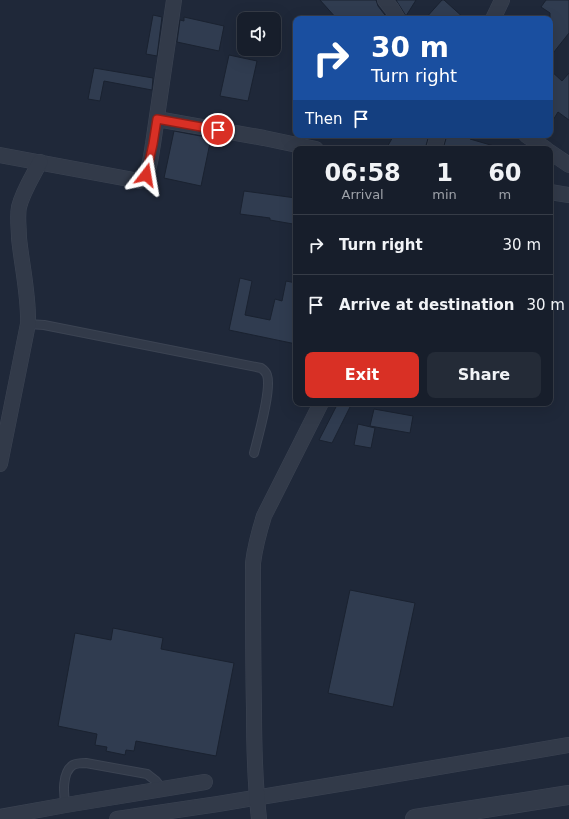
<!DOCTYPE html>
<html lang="en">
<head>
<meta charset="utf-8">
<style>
  :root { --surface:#171e2b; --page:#242b37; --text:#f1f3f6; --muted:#9ea2a9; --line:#363c47; --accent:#d93025 }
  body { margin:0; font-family:"DejaVu Sans",sans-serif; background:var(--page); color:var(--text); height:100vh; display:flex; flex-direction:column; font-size:15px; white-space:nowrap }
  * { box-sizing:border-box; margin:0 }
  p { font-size:13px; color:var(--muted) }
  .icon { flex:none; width:22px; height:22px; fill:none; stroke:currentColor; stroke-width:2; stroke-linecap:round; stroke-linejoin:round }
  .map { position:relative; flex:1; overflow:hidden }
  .side { position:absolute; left:293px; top:146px; width:260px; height:260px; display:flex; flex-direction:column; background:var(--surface); border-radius:8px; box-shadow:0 4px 16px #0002,0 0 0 1px var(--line) }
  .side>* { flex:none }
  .hud { position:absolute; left:293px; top:16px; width:260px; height:122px; border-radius:8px; box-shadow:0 4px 16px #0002,0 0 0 1px var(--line); background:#1a4fa0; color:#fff; overflow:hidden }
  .buttons { position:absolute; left:237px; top:12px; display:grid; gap:8px }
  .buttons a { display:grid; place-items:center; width:44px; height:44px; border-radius:8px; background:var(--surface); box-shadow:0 4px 16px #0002,0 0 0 1px var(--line); font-size:20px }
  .pin { position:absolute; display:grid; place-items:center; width:34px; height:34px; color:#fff; margin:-17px; border:2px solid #fff; border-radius:50%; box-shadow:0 1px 4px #0007 }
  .me { position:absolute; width:44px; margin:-22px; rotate:14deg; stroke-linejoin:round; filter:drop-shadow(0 0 3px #0008) }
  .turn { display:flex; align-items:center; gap:14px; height:84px; padding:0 12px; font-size:18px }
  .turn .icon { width:52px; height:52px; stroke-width:2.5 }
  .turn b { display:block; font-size:28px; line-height:34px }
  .then { display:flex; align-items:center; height:38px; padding:0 12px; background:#0003; gap:8px; font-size:15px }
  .eta { display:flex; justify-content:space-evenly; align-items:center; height:68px; text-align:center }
  .eta b { font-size:24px; font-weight:700; line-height:28px }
  .action { display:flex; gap:8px; margin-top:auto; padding:8px 12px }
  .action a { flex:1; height:46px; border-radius:8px; background:var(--accent); color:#fff; font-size:16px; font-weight:700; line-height:46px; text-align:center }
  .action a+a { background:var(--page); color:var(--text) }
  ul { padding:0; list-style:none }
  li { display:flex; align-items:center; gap:12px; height:60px; padding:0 12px; border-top:1px solid var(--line) }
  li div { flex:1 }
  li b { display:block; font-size:15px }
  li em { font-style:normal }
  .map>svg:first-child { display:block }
  .building { fill:#303c50; stroke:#1a2230 }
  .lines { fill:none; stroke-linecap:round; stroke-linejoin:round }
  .service-casing { stroke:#3c4453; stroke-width:10 }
  .minor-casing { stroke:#3c4453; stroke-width:16 }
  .tertiary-casing { stroke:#3c4453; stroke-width:20 }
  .service { stroke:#323a49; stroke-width:8 }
  .minor { stroke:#323a49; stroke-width:15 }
  .tertiary { stroke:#323a49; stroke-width:19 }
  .route-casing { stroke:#8d1f18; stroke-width:10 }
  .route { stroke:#d93025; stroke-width:7 }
</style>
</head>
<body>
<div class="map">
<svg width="569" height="819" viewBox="0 0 569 819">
  <rect width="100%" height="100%" fill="#1f2839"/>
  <g class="building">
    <polygon points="320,0 376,0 378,6 388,19 337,19"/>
    <polygon points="396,0 416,0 406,16"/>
    <polygon points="442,0 444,0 465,19 425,19"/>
    <polygon points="546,0 569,0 569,33 550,57 550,13 541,7"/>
    <polygon points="153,15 162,17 157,56 146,54"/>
    <polygon points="184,17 224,26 219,51 177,42 180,20 184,21"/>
    <polygon points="229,55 257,61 248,101 220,96"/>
    <polygon points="94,68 153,78 152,90 104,81 100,101 88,99"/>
    <polygon points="550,70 562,81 569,73 569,120 558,112 550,125"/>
    <polygon points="174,131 211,138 201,186 164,178"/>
    <polygon points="394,135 429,135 425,149 386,149"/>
    <polygon points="447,135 472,135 470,139 494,146 493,149 443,149"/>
    <polygon points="244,191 296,198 296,216 295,216 293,224 270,220 270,218 240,214"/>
    <polygon points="240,278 252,281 245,315 270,320 275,299 282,301 286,281 296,283 296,344 229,330"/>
    <polygon points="338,403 352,403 332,443 319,440"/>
    <polygon points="374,409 413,416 410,433 370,426"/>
    <polygon points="358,424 375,428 371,448 354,445"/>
    <polygon points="350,590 415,603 393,707 328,693"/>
    <polygon points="113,628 163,638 161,649 234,663 216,756 136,741 134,751 126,750 125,755 106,751 107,747 95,745 97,734 58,726 75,633 111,640"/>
  </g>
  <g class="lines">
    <defs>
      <g id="service">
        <path d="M28,324L44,325L261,368C264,370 266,372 267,375C272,389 258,437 254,453"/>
        <path d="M66,805C63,794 62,772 73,765C77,763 81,763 86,763L147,774L156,781L162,789"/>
      </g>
      <g id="minor">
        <polyline points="385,0 392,9 398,19"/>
        <polyline points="493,19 502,0"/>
        <polyline points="157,119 264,138 316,149"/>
        <polyline points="526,135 546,149"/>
        <polyline points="434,149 438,135"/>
        <polyline points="550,152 569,165"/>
        <path d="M0,155L134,180L139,181L142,180C150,172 151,155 153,144L174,0"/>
        <polyline points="550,192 569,195"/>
        <path d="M0,464L28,324C29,296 22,267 19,238C19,228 17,217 19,207C23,191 33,176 40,162"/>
        <polyline points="0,817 66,805 205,782"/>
        <polyline points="117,819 218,804 345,783 569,745"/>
        <path d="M259,819C255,783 254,746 254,709C253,661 253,612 253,563C255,547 259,532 264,516L321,403"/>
      </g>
      <polyline id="tertiary" points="415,819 569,795"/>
    </defs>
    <use href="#service" class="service-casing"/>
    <use href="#minor" class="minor-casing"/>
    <use href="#tertiary" class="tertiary-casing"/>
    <use href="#service" class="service"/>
    <use href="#minor" class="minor"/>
    <use href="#tertiary" class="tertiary"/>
  </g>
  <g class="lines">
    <defs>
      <polyline id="route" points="146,175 153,144 157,119 218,130"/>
    </defs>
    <use href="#route" class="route-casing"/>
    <use href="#route" class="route"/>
  </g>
</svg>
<div class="buttons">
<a><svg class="icon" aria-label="sound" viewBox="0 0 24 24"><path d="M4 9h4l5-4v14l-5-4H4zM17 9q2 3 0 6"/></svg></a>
</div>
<div class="pin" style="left:218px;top:130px;background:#d93025"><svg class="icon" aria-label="arrive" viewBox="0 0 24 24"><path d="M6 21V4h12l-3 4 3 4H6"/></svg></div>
<svg class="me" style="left:146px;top:175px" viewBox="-20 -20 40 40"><path d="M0-17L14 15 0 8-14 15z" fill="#d93025" stroke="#fff" stroke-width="4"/></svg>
<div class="hud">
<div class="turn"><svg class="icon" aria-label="right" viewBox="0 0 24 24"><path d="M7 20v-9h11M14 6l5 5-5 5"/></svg><div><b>30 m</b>Turn right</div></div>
<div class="then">Then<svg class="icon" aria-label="arrive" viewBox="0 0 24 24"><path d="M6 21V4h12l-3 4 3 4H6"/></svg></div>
</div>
<section class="side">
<div class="eta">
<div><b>06:58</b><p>Arrival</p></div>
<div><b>1</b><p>min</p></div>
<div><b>60</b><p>m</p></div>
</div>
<ul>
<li><svg class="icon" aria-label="right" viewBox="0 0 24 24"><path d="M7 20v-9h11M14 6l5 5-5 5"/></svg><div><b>Turn right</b></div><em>30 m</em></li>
<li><svg class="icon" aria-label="arrive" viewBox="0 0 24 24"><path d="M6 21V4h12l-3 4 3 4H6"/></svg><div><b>Arrive at destination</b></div><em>30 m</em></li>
</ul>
<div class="action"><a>Exit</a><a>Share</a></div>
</section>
</div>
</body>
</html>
